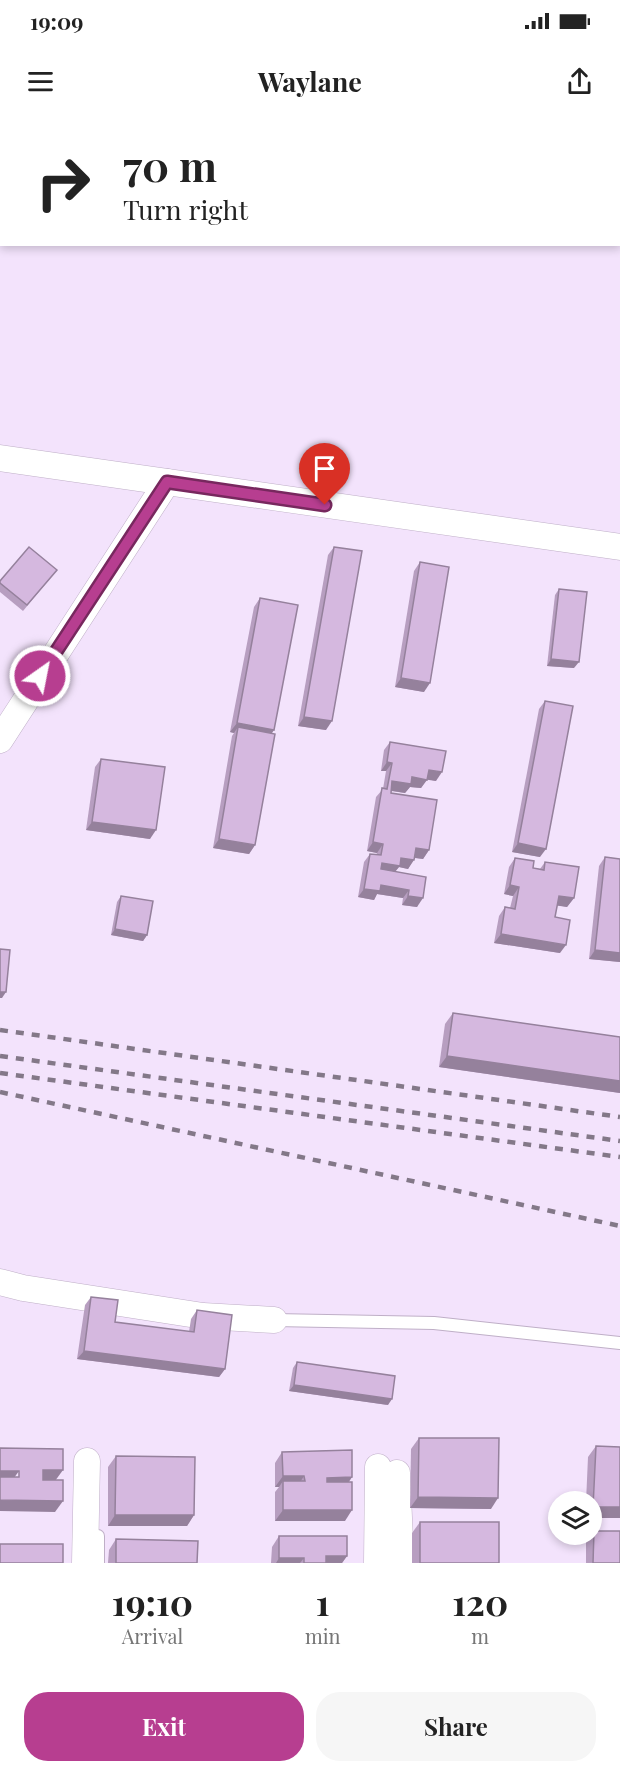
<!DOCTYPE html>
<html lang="en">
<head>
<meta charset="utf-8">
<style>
  :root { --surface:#fff; --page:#f6f6f6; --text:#222; --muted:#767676; --accent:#b73e90 }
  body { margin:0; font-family:"Playfair Display",serif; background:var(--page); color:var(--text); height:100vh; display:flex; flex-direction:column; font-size:22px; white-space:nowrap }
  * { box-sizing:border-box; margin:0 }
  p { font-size:20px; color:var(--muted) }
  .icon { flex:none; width:33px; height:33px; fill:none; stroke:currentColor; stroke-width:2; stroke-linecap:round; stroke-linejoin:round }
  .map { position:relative; height:1443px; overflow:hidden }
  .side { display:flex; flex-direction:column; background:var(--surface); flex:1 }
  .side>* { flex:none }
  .hud { position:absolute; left:0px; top:0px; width:621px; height:126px; box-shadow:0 3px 9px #0003; background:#fff; color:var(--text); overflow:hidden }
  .tools { position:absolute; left:548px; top:1371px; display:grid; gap:12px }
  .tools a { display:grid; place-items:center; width:54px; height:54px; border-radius:50%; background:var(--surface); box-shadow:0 3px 9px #0003; font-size:30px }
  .pin { position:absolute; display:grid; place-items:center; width:51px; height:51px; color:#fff; margin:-62px -26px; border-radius:50% 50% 50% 0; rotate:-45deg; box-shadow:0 0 6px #0007 }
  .pin .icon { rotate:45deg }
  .me { position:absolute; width:66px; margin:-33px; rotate:33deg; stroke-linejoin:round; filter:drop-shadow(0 0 4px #0008) }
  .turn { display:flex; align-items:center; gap:21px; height:126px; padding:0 24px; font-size:27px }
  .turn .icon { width:78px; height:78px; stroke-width:2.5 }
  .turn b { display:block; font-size:42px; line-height:51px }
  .eta { display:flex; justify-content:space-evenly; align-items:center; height:102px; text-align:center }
  .eta b { font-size:36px; font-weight:700; line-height:42px }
  .primary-button { display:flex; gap:12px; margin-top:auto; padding:12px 24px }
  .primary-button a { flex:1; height:69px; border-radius:24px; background:var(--accent); color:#fff; font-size:24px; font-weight:700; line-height:69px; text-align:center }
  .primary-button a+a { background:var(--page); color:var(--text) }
  .status { display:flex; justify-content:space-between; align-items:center; height:42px; padding:0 30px; background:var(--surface); direction:ltr }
  .status svg { height:16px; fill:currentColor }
  header { display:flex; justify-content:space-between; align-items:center; height:78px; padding:0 24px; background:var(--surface); font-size:27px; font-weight:700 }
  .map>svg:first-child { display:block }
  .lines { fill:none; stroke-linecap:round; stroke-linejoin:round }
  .service-casing { stroke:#bfafc7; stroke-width:14 }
  .minor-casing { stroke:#bfafc7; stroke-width:27 }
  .service { stroke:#fff; stroke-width:12 }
  .minor { stroke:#fff; stroke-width:26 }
  .rail { stroke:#837888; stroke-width:4.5; stroke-dasharray:8 8; stroke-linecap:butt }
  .wall { fill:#b79ec0 }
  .shaded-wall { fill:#95819c }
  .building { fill:#d5b8df; stroke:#95819c; stroke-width:1.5 }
  .route-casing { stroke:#77285e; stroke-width:15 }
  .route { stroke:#b73e90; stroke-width:10 }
</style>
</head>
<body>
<div class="status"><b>19:09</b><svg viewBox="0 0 49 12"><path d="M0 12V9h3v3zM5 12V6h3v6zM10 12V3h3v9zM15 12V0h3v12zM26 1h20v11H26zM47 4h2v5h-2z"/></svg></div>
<header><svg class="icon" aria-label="menu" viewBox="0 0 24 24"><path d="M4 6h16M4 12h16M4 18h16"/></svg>Waylane<svg class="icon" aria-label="share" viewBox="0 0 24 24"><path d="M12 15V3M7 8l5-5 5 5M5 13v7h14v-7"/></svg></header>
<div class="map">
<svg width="620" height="1443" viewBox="0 0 620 1443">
  <rect width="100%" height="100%" fill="#f3e3fc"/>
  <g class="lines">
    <defs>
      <g id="service">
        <polyline points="274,1200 434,1203 620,1223"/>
        <polyline points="98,1416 98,1443"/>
      </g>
      <g id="minor">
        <polyline points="0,338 620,427"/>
        <polyline points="0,620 167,362"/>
        <polyline points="0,1162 23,1168 203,1196 274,1200"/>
        <polyline points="397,1353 401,1443"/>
        <polyline points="85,1443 87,1341"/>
        <polyline points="377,1443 378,1347"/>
      </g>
    </defs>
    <use href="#service" class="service-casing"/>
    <use href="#minor" class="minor-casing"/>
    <use href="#service" class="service"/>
    <use href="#minor" class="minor"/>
    <g class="rail">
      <polyline points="0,910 620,997"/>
      <polyline points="0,936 620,1021"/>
      <polyline points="0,953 620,1037"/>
      <polyline points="0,972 620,1106"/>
    </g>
  </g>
  <g class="wall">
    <polygon points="334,427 326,610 298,606 328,435"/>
    <polygon points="420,442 424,572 395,567 414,451"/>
    <polygon points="52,456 23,491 0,472 0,461"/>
    <polygon points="559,469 574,548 547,546 555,475"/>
    <polygon points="260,478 272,613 255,725 249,734 213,728 232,616 234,613 230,612 254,487"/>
    <polygon points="545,581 540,737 512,732 539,589"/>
    <polygon points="390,622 436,661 427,659 421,668 410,667 405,673 391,671 391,673 429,730 423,739 414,738 408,749 399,747 395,752 426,757 417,787 402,785 403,778 377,774 374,780 358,777 364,742 370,734 376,735 377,733 367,731 376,677 383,669 386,651 381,651 384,630"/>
    <polygon points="101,639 150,719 86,710 95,647"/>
    <polygon points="605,737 620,739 620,842 589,839 599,746"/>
    <polygon points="515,738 533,748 540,749 545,742 574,778 567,787 557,785 555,797 560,833 494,823 499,796 505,787 510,788 513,776 504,774 509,747"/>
    <polygon points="121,776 147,815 143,821 111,815 117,782"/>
    <polygon points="453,893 620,917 620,973 439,947 445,904"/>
    <polygon points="91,1177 115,1202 189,1212 191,1199 197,1190 225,1249 219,1257 77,1239 85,1185"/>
    <polygon points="297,1242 388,1285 289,1271 293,1248"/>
    <polygon points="419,1318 491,1389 410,1388 411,1329"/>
    <polygon points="596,1326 620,1327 620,1398 591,1398 591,1382 586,1382 588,1337"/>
    <polygon points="282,1332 352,1357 349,1362 345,1401 275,1401 275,1372 279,1367 275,1367 275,1343"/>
    <polygon points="116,1336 194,1395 187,1406 108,1406 108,1347"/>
    <polygon points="420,1402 499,1443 412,1443 412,1413"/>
    <polygon points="594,1411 620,1443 586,1443 586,1422"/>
    <polygon points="279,1416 347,1436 342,1443 271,1443 272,1427"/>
    <polygon points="116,1419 197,1443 108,1443 109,1430"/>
  </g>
  <g class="shaded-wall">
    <polygon points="551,539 579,542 574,548 547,546"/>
    <polygon points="401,558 430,563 424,572 395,567"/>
    <polygon points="304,597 332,601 326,610 298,606"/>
    <polygon points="237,603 274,610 268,619 238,607 234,613 230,612"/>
    <polygon points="387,642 392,643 386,651 381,651"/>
    <polygon points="429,650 442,652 436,661 422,659"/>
    <polygon points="412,657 427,660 421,668 410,667 405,673 387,670 392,661"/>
    <polygon points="92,702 156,710 150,719 86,710"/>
    <polygon points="219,719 255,725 249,734 213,728"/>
    <polygon points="373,722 383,724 377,733 367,731"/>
    <polygon points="518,723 546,729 540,737 512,732"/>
    <polygon points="416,728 429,730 423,739 410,737"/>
    <polygon points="401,738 414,740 408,749 399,747 393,754 375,751 382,743"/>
    <polygon points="381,765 409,770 403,778 377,774 374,780 358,777 364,769"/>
    <polygon points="510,765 519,767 513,776 504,774"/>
    <polygon points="408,776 423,778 417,787 402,785"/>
    <polygon points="559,776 574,778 567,787 553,785"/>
    <polygon points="115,809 147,815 143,821 111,815"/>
    <polygon points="501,814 566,825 560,833 494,823"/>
    <polygon points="595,830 620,833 620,842 589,839"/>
    <polygon points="0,872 6,872 2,878 0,878"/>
    <polygon points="447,936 620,961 620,973 439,947"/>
    <polygon points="84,1231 225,1249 219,1257 77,1239"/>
    <polygon points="294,1265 392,1279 388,1285 289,1271"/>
    <polygon points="43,1350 63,1350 55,1361 36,1361"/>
    <polygon points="0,1351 19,1351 11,1362 0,1362"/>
    <polygon points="283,1356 304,1356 297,1367 283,1361 279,1367 275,1367"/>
    <polygon points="352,1357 344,1368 319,1369 327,1358"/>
    <polygon points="418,1377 498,1378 491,1389 410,1388"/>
    <polygon points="0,1380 63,1381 55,1392 0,1391"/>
    <polygon points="593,1387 620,1387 620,1398 591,1398 591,1390"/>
    <polygon points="283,1390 352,1390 345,1401 275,1401"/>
    <polygon points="115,1395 194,1395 187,1406 108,1406"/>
    <polygon points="326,1436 347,1436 342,1443 321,1443"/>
    <polygon points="279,1438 304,1438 300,1443 276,1443"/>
  </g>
  <g class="building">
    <polygon points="29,427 57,450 27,485 0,463 0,461"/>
    <polygon points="334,427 362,431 332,601 304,597"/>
    <polygon points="420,442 449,447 430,563 401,558"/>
    <polygon points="559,469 587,472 579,542 551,539"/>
    <polygon points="260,478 298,485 274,610 237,603"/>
    <polygon points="545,581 573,586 546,729 518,723"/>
    <polygon points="238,607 275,614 255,725 219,719"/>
    <polygon points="390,622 446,631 442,652 429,650 427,660 412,657 411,664 392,661 391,673 437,680 429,730 416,728 414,740 401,738 400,746 382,743 381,749 426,757 423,778 408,776 409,770 381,765 380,771 364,769 370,734 381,735 383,724 373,722 382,668 387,669 392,643 387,642"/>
    <polygon points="101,639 165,647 156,710 92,702"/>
    <polygon points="605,737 620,739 620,833 595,830"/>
    <polygon points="515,738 534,741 533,748 544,750 545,742 579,747 574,778 559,776 555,797 570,800 566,825 501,814 505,787 515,789 519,767 510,765"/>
    <polygon points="121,776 153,781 147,815 115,809"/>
    <polygon points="0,829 10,830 6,872 0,872"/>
    <polygon points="453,893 620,917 620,961 447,936"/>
    <polygon points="91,1177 118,1180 115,1202 194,1212 197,1190 232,1195 225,1249 84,1231"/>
    <polygon points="297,1242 395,1256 392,1279 294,1265"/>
    <polygon points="419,1318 499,1318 498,1378 418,1377"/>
    <polygon points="596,1326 620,1327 620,1387 593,1387"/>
    <polygon points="0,1328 63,1329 63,1350 43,1350 43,1360 63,1360 63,1381 0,1380 0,1357 19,1357 19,1351 0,1351"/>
    <polygon points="352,1330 352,1357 327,1358 327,1362 352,1362 352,1390 283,1390 283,1361 305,1361 304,1356 283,1356 282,1332"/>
    <polygon points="116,1336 195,1337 194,1395 115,1395"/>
    <rect x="420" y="1402" width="79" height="41"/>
    <polygon points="594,1411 620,1411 620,1443 593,1443"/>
    <polygon points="279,1416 347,1416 347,1436 326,1436 326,1443 304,1443 304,1438 279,1438"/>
    <polygon points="116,1419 198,1421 197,1443 116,1443"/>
    <rect x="0" y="1424" width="63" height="19"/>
  </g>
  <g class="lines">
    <defs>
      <polyline id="route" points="40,556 167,362 325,385"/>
    </defs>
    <use href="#route" class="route-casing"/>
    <use href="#route" class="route"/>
  </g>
</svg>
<div class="tools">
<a><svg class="icon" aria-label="layers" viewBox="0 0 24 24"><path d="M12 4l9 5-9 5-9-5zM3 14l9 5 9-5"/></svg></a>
</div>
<div class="pin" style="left:325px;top:385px;background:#d93025"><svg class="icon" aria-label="arrive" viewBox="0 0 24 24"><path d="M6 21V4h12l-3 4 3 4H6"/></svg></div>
<svg class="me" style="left:40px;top:556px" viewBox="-20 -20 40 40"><circle r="17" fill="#b73e90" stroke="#fff" stroke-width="3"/><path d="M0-11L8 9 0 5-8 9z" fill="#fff"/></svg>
<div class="hud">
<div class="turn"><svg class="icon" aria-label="right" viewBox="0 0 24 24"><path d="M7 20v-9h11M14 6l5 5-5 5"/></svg><div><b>70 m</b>Turn right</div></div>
</div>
</div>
<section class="side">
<div class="eta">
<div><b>19:10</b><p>Arrival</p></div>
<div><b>1</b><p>min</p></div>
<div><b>120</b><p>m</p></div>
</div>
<div class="primary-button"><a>Exit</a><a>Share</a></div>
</section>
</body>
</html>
